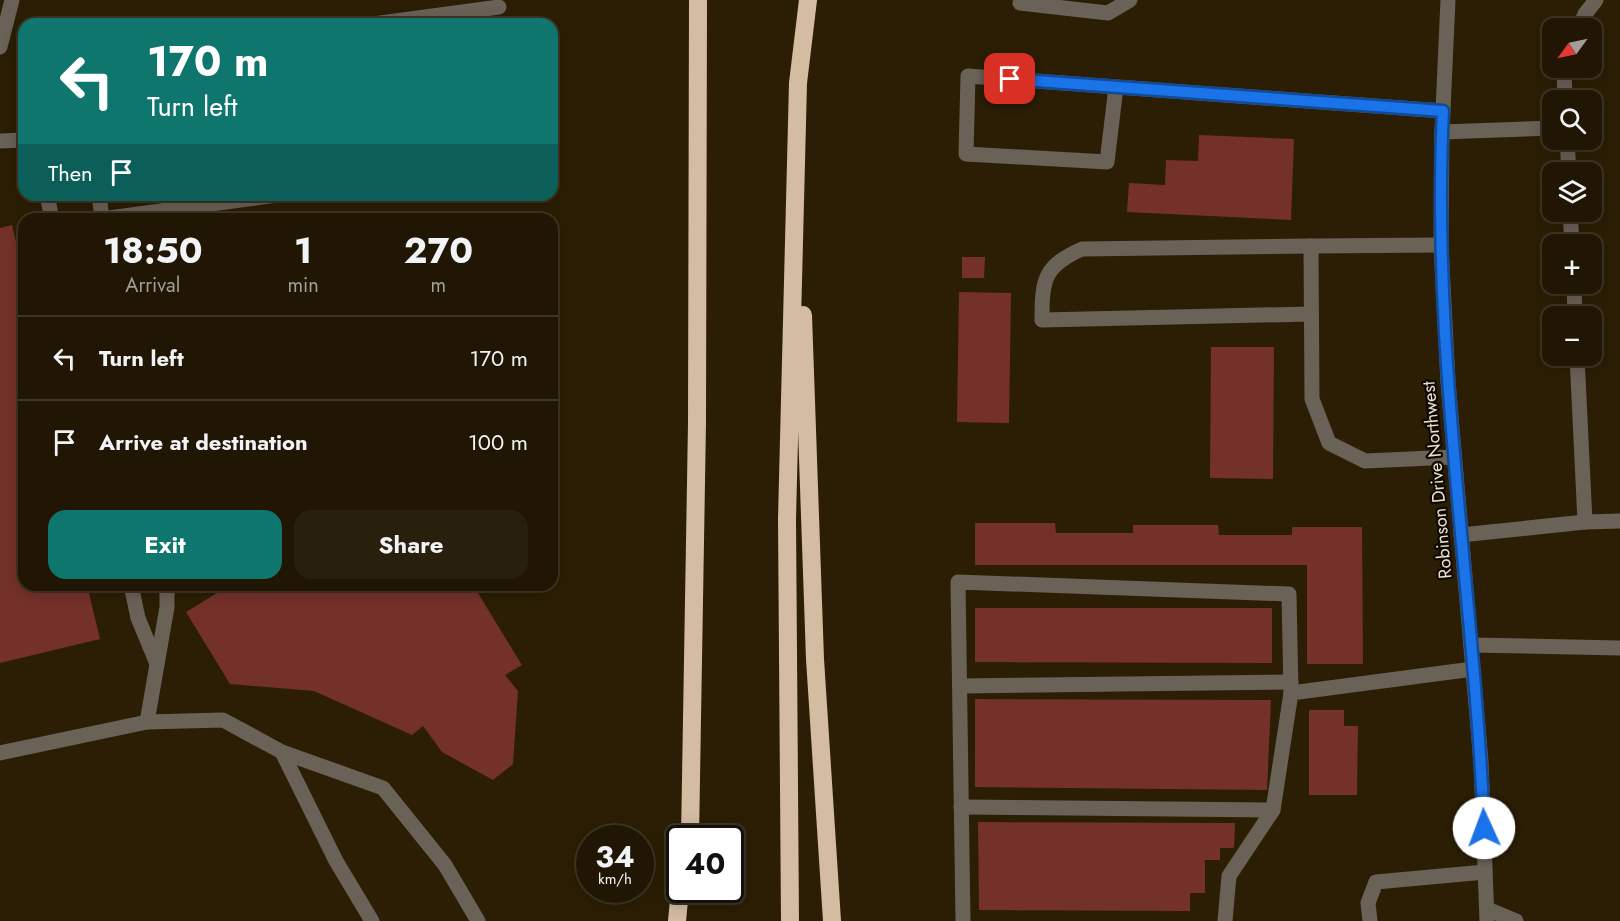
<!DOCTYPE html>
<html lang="en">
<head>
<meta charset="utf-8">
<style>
  :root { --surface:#201603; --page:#281f0d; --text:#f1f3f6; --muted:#a29f9a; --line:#3d3525; --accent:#0f766e }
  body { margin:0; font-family:Jost,sans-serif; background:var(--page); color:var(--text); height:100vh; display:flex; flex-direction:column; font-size:22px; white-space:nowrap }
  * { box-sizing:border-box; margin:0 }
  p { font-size:20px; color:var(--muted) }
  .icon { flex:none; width:33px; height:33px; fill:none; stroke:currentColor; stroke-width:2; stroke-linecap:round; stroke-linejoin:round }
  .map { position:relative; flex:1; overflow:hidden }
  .panel { position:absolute; left:18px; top:213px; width:540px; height:378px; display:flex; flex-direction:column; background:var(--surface); border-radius:18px; box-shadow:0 3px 15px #0003,0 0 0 2px var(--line) }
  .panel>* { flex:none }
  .banner { position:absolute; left:18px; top:18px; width:540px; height:183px; border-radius:18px; box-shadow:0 3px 15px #0003,0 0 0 2px var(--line); background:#0f766e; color:#fff; overflow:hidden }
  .needle { width:39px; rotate:237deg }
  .buttons { position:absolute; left:1542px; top:18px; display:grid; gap:12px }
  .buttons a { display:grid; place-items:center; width:60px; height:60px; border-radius:12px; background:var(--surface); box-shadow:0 3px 15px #0003,0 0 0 2px var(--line); font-size:30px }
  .speed { position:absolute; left:576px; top:825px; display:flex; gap:12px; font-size:30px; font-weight:700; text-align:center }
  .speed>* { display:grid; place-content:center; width:78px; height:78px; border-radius:50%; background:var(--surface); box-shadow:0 3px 15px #0003,0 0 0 2px var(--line); line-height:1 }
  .speed small { font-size:15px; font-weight:400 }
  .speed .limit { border:3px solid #111; border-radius:9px; background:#fff; color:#111 }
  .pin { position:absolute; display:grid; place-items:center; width:51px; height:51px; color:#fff; margin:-26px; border-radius:12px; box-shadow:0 3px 9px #0006 }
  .me { position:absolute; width:66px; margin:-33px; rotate:358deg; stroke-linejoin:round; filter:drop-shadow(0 0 4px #0008) }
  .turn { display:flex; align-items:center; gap:21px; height:126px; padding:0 30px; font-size:27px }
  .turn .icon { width:78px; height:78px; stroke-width:2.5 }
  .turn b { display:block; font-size:42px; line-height:51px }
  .then { display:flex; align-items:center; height:57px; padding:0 30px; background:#0003; gap:12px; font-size:22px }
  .eta { display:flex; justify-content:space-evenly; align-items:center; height:102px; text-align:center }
  .eta b { font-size:36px; font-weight:700; line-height:42px }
  .primary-button { display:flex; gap:12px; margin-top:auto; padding:12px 30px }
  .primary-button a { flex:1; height:69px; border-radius:18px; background:var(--accent); color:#fff; font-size:24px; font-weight:700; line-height:69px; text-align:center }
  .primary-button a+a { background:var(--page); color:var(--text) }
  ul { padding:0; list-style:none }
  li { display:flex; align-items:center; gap:18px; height:84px; padding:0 30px; border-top:2px solid var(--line) }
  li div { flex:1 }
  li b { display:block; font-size:22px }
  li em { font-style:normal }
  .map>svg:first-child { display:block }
  .building { fill:#743129 }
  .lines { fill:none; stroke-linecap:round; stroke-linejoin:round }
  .minor { stroke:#6a6157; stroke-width:15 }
  .highway { stroke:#d3bca1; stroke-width:18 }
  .route-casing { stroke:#114b97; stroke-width:15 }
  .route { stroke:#1a73e8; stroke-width:10 }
  .labels { text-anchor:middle; stroke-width:4.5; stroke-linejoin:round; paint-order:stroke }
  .street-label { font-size:18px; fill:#eae2d3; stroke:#0f0902 }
</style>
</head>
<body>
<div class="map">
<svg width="1620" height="921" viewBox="0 0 1620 921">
  <rect width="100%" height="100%" fill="#2b1e04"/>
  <g class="building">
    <polygon points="1199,135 1294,139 1291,220 1127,212 1129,183 1165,185 1166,160 1198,161"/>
    <polygon points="12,225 24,274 24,585 87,585 100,639 0,663 0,228"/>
    <polygon points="962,257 985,257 984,278 962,278"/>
    <polygon points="959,292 1011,293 1009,423 957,422"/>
    <polygon points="1211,347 1274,347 1273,479 1210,478"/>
    <polygon points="975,523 1055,523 1056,533 1133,533 1133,525 1218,525 1219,535 1292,535 1292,527 1362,527 1363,664 1307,664 1307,565 975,565"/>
    <polygon points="230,585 473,585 522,665 505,675 518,691 513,764 493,780 442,752 423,726 412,735 314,691 230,684 186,612"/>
    <polygon points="975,608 1272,608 1272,663 975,662"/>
    <polygon points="975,699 1271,700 1267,790 975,787"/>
    <polygon points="1309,710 1344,710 1344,726 1358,726 1357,795 1309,795"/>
    <polygon points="978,822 1235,823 1234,848 1220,848 1220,860 1205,860 1205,893 1190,893 1190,911 979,910"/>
  </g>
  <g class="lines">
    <g class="minor">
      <polyline points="1021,0 1020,3 1108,13 1130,0"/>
      <polyline points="1448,0 1442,132 1441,245 1448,382 1481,762 1487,921"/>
      <polyline points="373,24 499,7"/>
      <polyline points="1579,28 1585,14 1596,0"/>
      <polyline points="0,47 12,0"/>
      <polyline points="1564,68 1565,100"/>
      <polyline points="1116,87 1107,162 966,154 968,76 1443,111"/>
      <polyline points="1442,132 1552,128"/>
      <polyline points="1567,140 1569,172"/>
      <polyline points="0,141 24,140"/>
      <polyline points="47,195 52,219"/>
      <polyline points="99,195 102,218"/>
      <polyline points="1570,212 1572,244"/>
      <polyline points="102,219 277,195"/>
      <polyline points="1441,245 1311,246 1312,399 1329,443 1365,461 1454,457"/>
      <polyline points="1574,284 1575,316"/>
      <path d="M1310,314L1042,320C1042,279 1044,266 1082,249L1311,246"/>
      <polyline points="1577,356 1585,522 1620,521"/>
      <polyline points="1461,535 1585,522"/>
      <polyline points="131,585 138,618 157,664"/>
      <polyline points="1471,645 1620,648"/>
      <polyline points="960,686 1291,682"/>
      <polyline points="147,722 167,607 167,585"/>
      <polyline points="282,752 336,861 372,921"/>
      <polyline points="0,753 147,722 223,720 282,752 383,788 445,865 478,921"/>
      <polyline points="961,807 1273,810"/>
      <polyline points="1487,909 1516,921"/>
      <polyline points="963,921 958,582 1289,594 1291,693"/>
      <polyline points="1225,921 1229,876 1273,810 1291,693 1473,669"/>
      <polyline points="1370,921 1368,903 1376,882 1485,872"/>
    </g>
    <g class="highway">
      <polyline points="803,315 815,659 832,921"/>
      <polyline points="690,838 697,423 698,0"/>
      <polyline points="677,921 680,890"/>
      <polyline points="790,921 787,519 798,83 808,0"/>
    </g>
  </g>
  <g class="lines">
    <defs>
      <path id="route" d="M1010,79L1443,111C1431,351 1474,589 1484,828"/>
    </defs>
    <use href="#route" class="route-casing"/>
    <use href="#route" class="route"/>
  </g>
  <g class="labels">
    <g class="street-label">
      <text transform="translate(1437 480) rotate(-95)" y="6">Robinson Drive Northwest</text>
    </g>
  </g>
</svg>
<div class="buttons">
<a><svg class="needle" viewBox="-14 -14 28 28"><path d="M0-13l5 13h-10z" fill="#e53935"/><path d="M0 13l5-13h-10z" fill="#a29f9a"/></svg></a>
<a><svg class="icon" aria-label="search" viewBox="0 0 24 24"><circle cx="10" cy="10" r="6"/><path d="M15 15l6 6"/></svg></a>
<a><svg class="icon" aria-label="layers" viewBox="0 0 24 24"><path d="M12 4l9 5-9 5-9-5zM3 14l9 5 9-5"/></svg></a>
<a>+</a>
<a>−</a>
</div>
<div class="speed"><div>34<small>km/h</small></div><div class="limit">40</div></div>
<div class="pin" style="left:1010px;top:79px;background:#d93025"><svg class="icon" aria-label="arrive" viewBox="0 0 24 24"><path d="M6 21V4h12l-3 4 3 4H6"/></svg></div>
<svg class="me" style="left:1484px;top:828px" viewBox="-20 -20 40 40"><circle r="19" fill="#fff"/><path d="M0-13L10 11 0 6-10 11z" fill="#1a73e8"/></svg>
<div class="banner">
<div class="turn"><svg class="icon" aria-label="left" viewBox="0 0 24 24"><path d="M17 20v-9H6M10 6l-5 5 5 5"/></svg><div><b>170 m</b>Turn left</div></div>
<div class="then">Then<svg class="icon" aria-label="arrive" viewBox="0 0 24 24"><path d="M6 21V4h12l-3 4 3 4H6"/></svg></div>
</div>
<section class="panel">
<div class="eta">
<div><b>18:50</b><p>Arrival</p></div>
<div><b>1</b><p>min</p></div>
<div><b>270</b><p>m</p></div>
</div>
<ul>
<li><svg class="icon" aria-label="left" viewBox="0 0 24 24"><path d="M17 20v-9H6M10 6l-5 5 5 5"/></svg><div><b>Turn left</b></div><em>170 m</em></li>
<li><svg class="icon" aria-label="arrive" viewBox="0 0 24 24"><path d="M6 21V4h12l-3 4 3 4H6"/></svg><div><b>Arrive at destination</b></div><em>100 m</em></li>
</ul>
<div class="primary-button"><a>Exit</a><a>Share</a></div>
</section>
</div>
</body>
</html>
